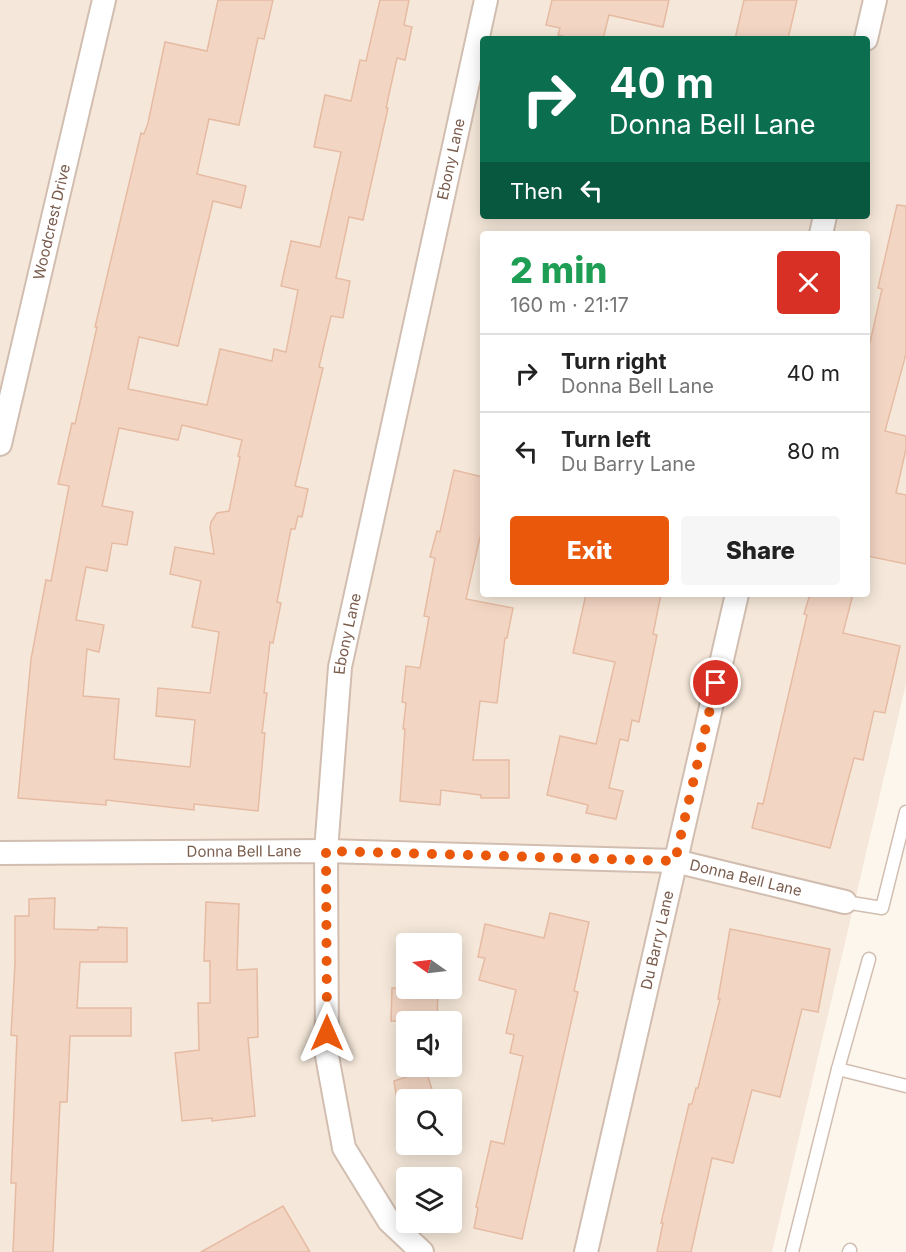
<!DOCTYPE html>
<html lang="en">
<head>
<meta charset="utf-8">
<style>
  :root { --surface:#fff; --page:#f6f6f6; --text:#222; --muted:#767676; --line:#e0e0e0; --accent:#ea580c }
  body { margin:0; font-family:Inter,sans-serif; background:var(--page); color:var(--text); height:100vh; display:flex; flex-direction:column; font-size:22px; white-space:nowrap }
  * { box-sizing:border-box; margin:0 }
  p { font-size:20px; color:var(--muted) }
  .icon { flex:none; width:33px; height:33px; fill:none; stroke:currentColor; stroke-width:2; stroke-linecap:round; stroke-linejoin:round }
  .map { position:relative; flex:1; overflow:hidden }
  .panel { position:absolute; left:480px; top:231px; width:390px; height:366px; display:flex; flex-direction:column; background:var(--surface); border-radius:6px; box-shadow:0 3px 15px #0003 }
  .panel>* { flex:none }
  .guide { position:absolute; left:480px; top:36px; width:390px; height:183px; border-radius:6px; box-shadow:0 3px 15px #0003; background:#0b6e4f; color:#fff; overflow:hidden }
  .needle { width:39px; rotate:284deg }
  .fabs { position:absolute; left:396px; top:933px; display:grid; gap:12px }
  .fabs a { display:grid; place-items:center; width:66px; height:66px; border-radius:6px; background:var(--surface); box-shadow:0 3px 15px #0003; font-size:30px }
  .pin { position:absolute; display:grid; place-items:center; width:51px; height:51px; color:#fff; margin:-26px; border:3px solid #fff; border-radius:50%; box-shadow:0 2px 6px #0007 }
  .me { position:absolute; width:66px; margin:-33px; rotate:0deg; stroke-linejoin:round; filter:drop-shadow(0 0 4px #0008) }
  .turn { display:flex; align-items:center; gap:21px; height:126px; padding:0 30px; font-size:27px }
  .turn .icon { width:78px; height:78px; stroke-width:2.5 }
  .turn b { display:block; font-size:42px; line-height:51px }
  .then { display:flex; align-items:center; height:57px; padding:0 30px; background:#0003; gap:12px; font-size:22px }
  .round { display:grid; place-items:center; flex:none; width:63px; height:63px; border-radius:6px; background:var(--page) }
  .summary { display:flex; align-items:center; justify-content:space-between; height:102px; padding:0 30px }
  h1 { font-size:36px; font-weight:800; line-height:45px; color:#1e9e55 }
  .primary-button { display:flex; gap:12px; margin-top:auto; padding:12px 30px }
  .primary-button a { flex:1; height:69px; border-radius:6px; background:var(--accent); color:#fff; font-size:24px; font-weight:800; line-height:69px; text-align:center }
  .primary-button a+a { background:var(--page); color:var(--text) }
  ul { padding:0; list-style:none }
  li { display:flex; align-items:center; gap:18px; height:78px; padding:0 30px; border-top:2px solid var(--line) }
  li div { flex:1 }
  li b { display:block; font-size:22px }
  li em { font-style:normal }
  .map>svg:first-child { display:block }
  .residential { fill:#f5e8da; fill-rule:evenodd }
  .building { fill:#f3d5c3; stroke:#e6bba3; stroke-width:1.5; fill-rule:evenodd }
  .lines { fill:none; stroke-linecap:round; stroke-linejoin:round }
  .service-casing { stroke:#d1beb0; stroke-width:15 }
  .minor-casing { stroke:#d1beb0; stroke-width:26 }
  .service { stroke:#fff; stroke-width:12 }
  .minor { stroke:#fff; stroke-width:22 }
  .route { stroke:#ea580c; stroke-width:10; stroke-dasharray:0 18 }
  .labels { text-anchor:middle; stroke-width:5; stroke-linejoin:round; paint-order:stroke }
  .street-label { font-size:15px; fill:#7a5c4d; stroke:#fffaf3 }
</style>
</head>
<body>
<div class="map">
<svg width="906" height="1252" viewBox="0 0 906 1252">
  <rect width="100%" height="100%" fill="#fdf6ec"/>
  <path class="residential" d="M0,0H906V684L772,1252H0ZM483,39H867V216H483ZM483,234H867V594H483ZM406,944H452V988H406ZM406,1022H452V1066H406ZM406,1100H452V1144H406ZM406,1178H452V1222H406Z"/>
  <g class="building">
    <path d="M218,0H273L264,39L258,38L239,125L209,119L197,174L246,186L241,208L213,201L178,346L139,337L128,389L207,405L220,349L272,361L274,349L286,352L298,290L281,286L291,241L320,247L341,152L314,147L325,95L351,101L360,60L366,61L380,0H409L404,25L412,27L405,60L397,58L386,108H388L363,220L349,217L336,278L350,281L343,318L331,316L319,367L323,368L295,486L308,489L302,517L298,516L295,529H291L277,602L281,603L273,643L270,642L264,693H267L262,733H265L258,811L194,804V810L106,800V805L18,798L31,659L46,580L51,581L69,486L58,484L72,423L75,424L97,327H95L141,133L144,134L148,123L165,42L207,51ZM182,425L242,440L238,456L240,457L229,511L217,513L211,522L210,528L214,554L175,547L170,574L201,581L192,627L219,632L210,693L158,688L156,716L195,720L190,767L114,759L119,699L83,696L87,649L99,652L104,625L76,620L86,567L107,571L112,543L127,545L133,512L102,506L119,428L178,440Z"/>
    <polygon points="552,0 669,0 663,27 609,15 603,39 574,39 558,35 560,28 546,25"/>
    <polygon points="744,0 797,0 788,39 735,39"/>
    <polygon points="897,205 906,206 906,354 885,431 906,436 906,449 896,493 906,495 906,564 867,556 867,356 882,289 878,288"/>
    <polygon points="454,470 483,477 483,524 466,599 513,608 507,638 505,638 497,703 480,701 473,760 509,760 509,798 481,798 481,795 441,790 440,805 400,801 405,729 403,729 406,703 402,702 406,666 420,668 429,617 424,616 435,558 430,557 437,531 440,532"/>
    <polygon points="586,594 661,594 653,634 657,635 639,722 632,720 628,741 620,739 609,788 623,791 616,819 586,813 588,805 547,795 560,736 596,744 615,662 573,653"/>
    <polygon points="810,594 853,594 843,633 900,646 885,713 874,711 863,760 854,758 830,848 752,828 758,803 763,804 807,615 804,614"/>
    <polygon points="55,898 54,929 98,930 98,927 127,928 127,962 80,962 77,1008 131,1008 131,1036 70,1036 67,1102 60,1102 53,1252 13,1252 16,1183 11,1183 17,1036 11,1035 15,963 15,916 29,916 29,899"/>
    <polygon points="206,902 239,904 237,970 257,969 258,1037 248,1038 255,1116 212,1121 212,1118 182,1121 175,1053 199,1050 198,1003 210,1003 210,961 204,961"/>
    <polygon points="550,913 589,922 574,991 578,992 522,1239 474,1228 478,1208 476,1207 491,1141 504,1144 523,1056 510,1053 514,1035 506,1033 516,990 479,980 485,958 478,957 485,924 544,938"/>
    <polygon points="730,929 830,949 818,1012 802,1009 780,1097 752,1090 733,1163 712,1158 691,1252 657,1252 663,1223 661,1223 689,1104 692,1104 696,1088 698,1088 720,999 718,999"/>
    <polygon points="392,988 438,988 437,1022 391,1021"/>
    <polygon points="418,1073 427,1073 435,1100 397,1100 394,1081"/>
    <polygon points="283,1206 310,1252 201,1252"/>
  </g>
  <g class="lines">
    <defs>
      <g id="service">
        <polyline points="845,902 882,908 906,812"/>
        <polyline points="838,1069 906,1086"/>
        <polyline points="792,1252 838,1069 869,959"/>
        <polyline points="849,1252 850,1250"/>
      </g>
      <g id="minor">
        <polyline points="866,39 875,0"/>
        <polyline points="821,234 825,216"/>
        <path id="s1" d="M0,444L104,0"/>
        <path id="s2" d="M0,853L326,851L675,861L845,902"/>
        <path id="s3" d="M422,1252L389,1221L344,1148L327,1056L326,851L340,667L486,0"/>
        <path id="s4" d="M586,1252L737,594"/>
      </g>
    </defs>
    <use href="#service" class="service-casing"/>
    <use href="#minor" class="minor-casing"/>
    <use href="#service" class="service"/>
    <use href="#minor" class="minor"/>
  </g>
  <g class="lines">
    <polyline class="route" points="327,1033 326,851 675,861 716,683"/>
  </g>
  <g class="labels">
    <g class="street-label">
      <text dy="5" stroke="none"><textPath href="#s3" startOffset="1134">Ebony Lane</textPath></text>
      <text dy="5" stroke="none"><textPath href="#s1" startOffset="228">Woodcrest Drive</textPath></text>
      <text dy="5" stroke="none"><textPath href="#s3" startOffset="648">Ebony Lane</textPath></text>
      <text dy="5" stroke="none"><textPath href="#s2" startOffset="244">Donna Bell Lane</textPath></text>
      <text dy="5" stroke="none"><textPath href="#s2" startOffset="748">Donna Bell Lane</textPath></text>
      <text dy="5" stroke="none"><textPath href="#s4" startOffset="320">Du Barry Lane</textPath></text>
    </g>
  </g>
</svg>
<div class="fabs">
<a><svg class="needle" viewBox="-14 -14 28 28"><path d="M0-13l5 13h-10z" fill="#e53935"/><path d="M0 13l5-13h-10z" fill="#767676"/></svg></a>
<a><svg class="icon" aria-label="sound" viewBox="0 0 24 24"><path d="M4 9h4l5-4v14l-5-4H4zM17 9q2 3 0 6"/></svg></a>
<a><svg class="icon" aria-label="search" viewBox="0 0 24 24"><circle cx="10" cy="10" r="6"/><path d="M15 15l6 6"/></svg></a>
<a><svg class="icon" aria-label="layers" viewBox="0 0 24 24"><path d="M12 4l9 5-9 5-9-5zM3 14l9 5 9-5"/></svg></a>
</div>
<div class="pin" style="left:716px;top:683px;background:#d93025"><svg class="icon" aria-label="arrive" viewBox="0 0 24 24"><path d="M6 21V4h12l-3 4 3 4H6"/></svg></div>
<svg class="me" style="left:327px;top:1033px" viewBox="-20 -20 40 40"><path d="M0-17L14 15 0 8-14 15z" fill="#ea580c" stroke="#fff" stroke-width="4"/></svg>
<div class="guide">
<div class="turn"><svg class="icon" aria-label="right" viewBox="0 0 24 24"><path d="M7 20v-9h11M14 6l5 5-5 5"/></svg><div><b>40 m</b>Donna Bell Lane</div></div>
<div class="then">Then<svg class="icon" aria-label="left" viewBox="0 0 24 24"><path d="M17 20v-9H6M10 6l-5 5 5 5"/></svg></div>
</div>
<section class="panel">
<div class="summary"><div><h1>2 min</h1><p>160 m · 21:17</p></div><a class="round" style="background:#d93025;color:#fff"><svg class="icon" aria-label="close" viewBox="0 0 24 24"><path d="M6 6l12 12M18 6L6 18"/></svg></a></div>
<ul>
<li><svg class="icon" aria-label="right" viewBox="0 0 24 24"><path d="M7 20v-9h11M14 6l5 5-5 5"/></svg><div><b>Turn right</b><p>Donna Bell Lane</p></div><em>40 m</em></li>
<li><svg class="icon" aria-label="left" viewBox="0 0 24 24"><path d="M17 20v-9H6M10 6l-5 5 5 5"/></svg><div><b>Turn left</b><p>Du Barry Lane</p></div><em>80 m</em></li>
</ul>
<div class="primary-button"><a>Exit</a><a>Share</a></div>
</section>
</div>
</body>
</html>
